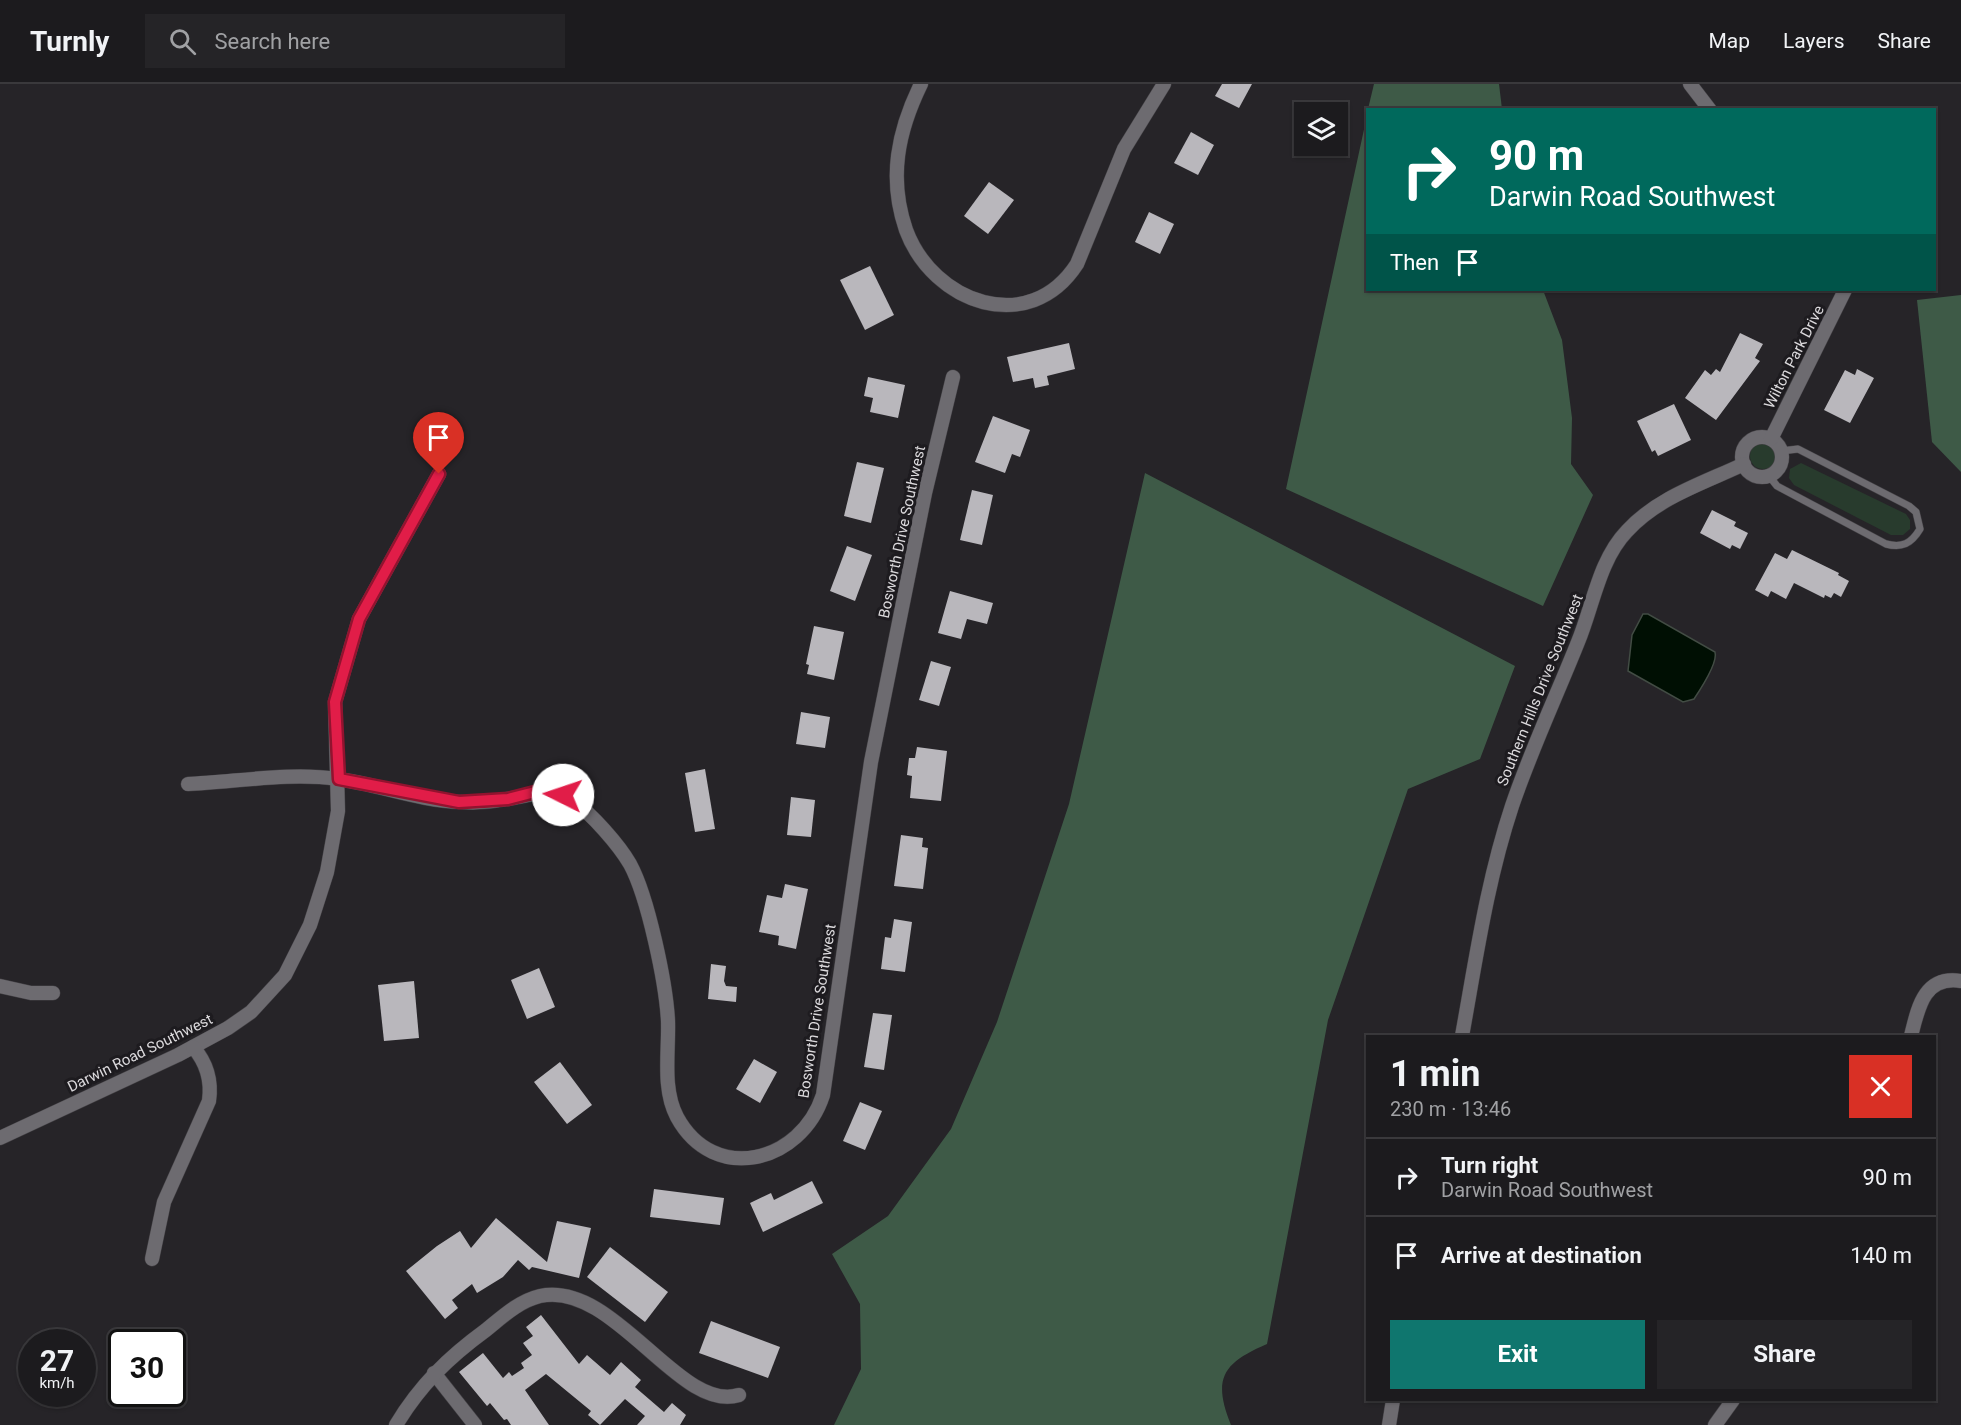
<!DOCTYPE html>
<html lang="en">
<head>
<meta charset="utf-8">
<style>
  :root { --surface:#1c1b1e; --page:#252427; --text:#f1f3f6; --muted:#a0a1a4; --line:#3a393c; --accent:#0f766e }
  body { margin:0; font-family:Roboto,sans-serif; background:var(--page); color:var(--text); height:100vh; display:flex; flex-direction:column; font-size:22px; white-space:nowrap }
  * { box-sizing:border-box; margin:0 }
  p { font-size:20px; color:var(--muted) }
  .icon { flex:none; width:33px; height:33px; fill:none; stroke:currentColor; stroke-width:2; stroke-linecap:round; stroke-linejoin:round }
  .map { position:relative; flex:1; overflow:hidden }
  .drawer { position:absolute; left:1366px; top:951px; width:570px; height:366px; display:flex; flex-direction:column; background:var(--surface); border-radius:0px; box-shadow:0 2px 4px #0004,0 0 0 2px var(--line) }
  .drawer>* { flex:none }
  .guide { position:absolute; left:1366px; top:24px; width:570px; height:183px; border-radius:0px; box-shadow:0 2px 4px #0004,0 0 0 2px var(--line); background:#00695c; color:#fff; overflow:hidden }
  .buttons { position:absolute; left:1294px; top:18px; display:grid; gap:12px }
  .buttons a { display:grid; place-items:center; width:54px; height:54px; border-radius:0px; background:var(--surface); box-shadow:0 2px 4px #0004,0 0 0 2px var(--line); font-size:30px }
  .speed { position:absolute; left:18px; top:1245px; display:flex; gap:12px; font-size:30px; font-weight:700; text-align:center }
  .speed>* { display:grid; place-content:center; width:78px; height:78px; border-radius:50%; background:var(--surface); box-shadow:0 2px 4px #0004,0 0 0 2px var(--line); line-height:1 }
  .speed small { font-size:15px; font-weight:400 }
  .speed .limit { border:3px solid #111; border-radius:9px; background:#fff; color:#111 }
  .pin { position:absolute; display:grid; place-items:center; width:51px; height:51px; color:#fff; margin:-62px -26px; border-radius:50% 50% 50% 0; rotate:-45deg; box-shadow:0 0 6px #0007 }
  .pin .icon { rotate:45deg }
  .me { position:absolute; width:66px; margin:-33px; rotate:274deg; stroke-linejoin:round; filter:drop-shadow(0 0 4px #0008) }
  .turn { display:flex; align-items:center; gap:21px; height:126px; padding:0 24px; font-size:27px }
  .turn .icon { width:78px; height:78px; stroke-width:2.5 }
  .turn b { display:block; font-size:42px; line-height:51px }
  .then { display:flex; align-items:center; height:57px; padding:0 24px; background:#0003; gap:12px; font-size:22px }
  .round { display:grid; place-items:center; flex:none; width:63px; height:63px; border-radius:0px; background:var(--page) }
  .head { display:flex; align-items:center; justify-content:space-between; height:102px; padding:0 24px }
  h1 { font-size:36px; font-weight:700; line-height:45px }
  .primary-button { display:flex; gap:12px; margin-top:auto; padding:12px 24px }
  .primary-button a { flex:1; height:69px; border-radius:0px; background:var(--accent); color:#fff; font-size:24px; font-weight:700; line-height:69px; text-align:center }
  .primary-button a+a { background:var(--page); color:var(--text) }
  ul { padding:0; list-style:none }
  li { display:flex; align-items:center; gap:18px; height:78px; padding:0 24px; border-top:2px solid var(--line) }
  li div { flex:1 }
  li b { display:block; font-size:22px }
  li em { font-style:normal }
  header { display:flex; align-items:center; gap:36px; box-sizing:border-box; height:84px; padding:0 30px; background:var(--surface); border-bottom:2px solid var(--line) }
  header strong { font-size:28px }
  nav { display:flex; gap:33px; margin-inline-start:auto; font-size:21px }
  .search { width:420px; height:54px; background:var(--page); display:flex; align-items:center; gap:15px; box-sizing:border-box; padding:0 21px; border-radius:0px; color:var(--muted); font-size:22px }
  .map>svg:first-child { display:block }
  .green { fill:#283b2d }
  .forest { fill:#3e5a47 }
  .water { fill:#000f03; stroke:#424c44; stroke-width:1.5 }
  .building { fill:#b9b7bc }
  .lines { fill:none; stroke-linecap:round; stroke-linejoin:round }
  .lane-casing { stroke:#444246; stroke-width:8 }
  .street-casing { stroke:#444246; stroke-width:15 }
  .lane { stroke:#6d6b70; stroke-width:7 }
  .street { stroke:#6d6b70; stroke-width:14 }
  .route-casing { stroke:#92132f; stroke-width:15 }
  .route { stroke:#e11d48; stroke-width:10 }
  .labels { text-anchor:middle; stroke-width:6; stroke-linejoin:round; paint-order:stroke }
  .street-label { font-size:15px; fill:#dbd9dc; stroke:#1d1b1f }
</style>
</head>
<body>
<header>
<strong>Turnly</strong>
<div class="search"><svg class="icon" aria-label="search" viewBox="0 0 24 24"><circle cx="10" cy="10" r="6"/><path d="M15 15l6 6"/></svg>Search here</div>
<nav><a>Map</a><a>Layers</a><a>Share</a></nav>
</header>
<div class="map">
<svg width="1961" height="1341" viewBox="0 0 1961 1341">
  <rect width="100%" height="100%" fill="#262428"/>
  <g class="green">
    <circle cx="1763" cy="372" r="13"/>
    <polygon points="1801,379 1906,430 1910,436 1910,445 1903,451 1891,451 1794,401 1789,394 1790,385"/>
  </g>
  <g class="forest">
    <polygon points="1374,0 1499,0 1502,25 1368,25"/>
    <polygon points="1368,27 1368,206 1543,206 1562,256 1572,334 1571,380 1593,411 1543,522 1286,405"/>
    <polygon points="1961,211 1961,388 1932,358 1917,216"/>
    <path d="M1145,389L1515,582L1480,675L1408,705L1328,936L1267,1260C1223,1279 1212,1294 1231,1341H834L861,1285L860,1220L832,1170L888,1132L951,1045L997,938L1069,720Z"/>
  </g>
  <path class="water" d="M1643,530H1648L1715,568C1718,578 1700,606 1694,615L1683,618L1628,587L1632,551Z"/>
  <g class="building">
    <polygon points="1222,0 1252,0 1239,24 1215,12"/>
    <polygon points="1191,48 1214,61 1198,91 1174,79"/>
    <polygon points="989,98 1014,116 988,150 964,132"/>
    <polygon points="1149,128 1174,140 1160,170 1135,158"/>
    <polygon points="870,182 894,231 865,246 840,196"/>
    <polygon points="1740,249 1763,260 1755,274 1760,277 1716,336 1685,314 1705,286 1711,291 1716,285 1720,288"/>
    <polygon points="1069,259 1075,285 1047,292 1049,301 1035,304 1033,294 1013,298 1007,273"/>
    <polygon points="1857,285 1874,294 1850,339 1824,326 1845,286 1855,291"/>
    <polygon points="868,293 905,301 898,334 870,328 873,314 864,312"/>
    <polygon points="1674,320 1691,356 1658,372 1655,366 1652,368 1637,337"/>
    <polygon points="993,332 1030,346 1020,373 1012,370 1005,389 975,378"/>
    <polygon points="857,378 884,384 871,439 844,432"/>
    <polygon points="972,406 993,411 982,461 960,456"/>
    <polygon points="1712,426 1736,438 1734,442 1748,449 1740,465 1732,461 1730,465 1700,449"/>
    <polygon points="847,462 872,471 855,517 830,507"/>
    <polygon points="1792,466 1839,489 1838,491 1849,497 1841,513 1834,509 1831,514 1825,511 1824,514 1794,499 1786,515 1771,507 1768,513 1755,506 1775,469 1787,475"/>
    <polygon points="950,507 993,519 987,540 967,535 961,555 938,549"/>
    <polygon points="814,542 844,548 834,596 807,590 809,581 806,580"/>
    <polygon points="931,577 951,583 939,622 919,616"/>
    <polygon points="801,628 830,633 825,664 796,660"/>
    <polygon points="917,663 947,667 941,717 910,714 912,692 907,691 909,674 915,674"/>
    <polygon points="705,685 715,745 695,748 685,689"/>
    <polygon points="791,713 815,716 811,753 787,751"/>
    <polygon points="901,751 923,754 922,763 928,764 923,805 894,802"/>
    <polygon points="785,800 808,805 796,865 778,861 779,852 759,848 767,811 782,814"/>
    <polygon points="894,835 912,838 905,888 881,885 885,853 891,854"/>
    <polygon points="711,880 726,882 724,897 726,902 737,903 736,918 708,915"/>
    <polygon points="539,884 555,923 527,935 511,896"/>
    <polygon points="414,897 419,954 384,957 378,901"/>
    <polygon points="873,929 892,931 884,986 864,983"/>
    <polygon points="754,975 777,988 760,1019 736,1005"/>
    <polygon points="560,978 592,1021 567,1040 534,998"/>
    <polygon points="860,1018 882,1027 865,1066 843,1057"/>
    <polygon points="812,1097 823,1119 763,1148 750,1119 771,1109 774,1116"/>
    <polygon points="654,1105 724,1114 720,1141 650,1133"/>
    <polygon points="496,1134 547,1178 557,1137 591,1144 579,1194 532,1183 529,1186 518,1176 503,1193 477,1209 472,1200 452,1216 458,1224 445,1235 406,1187 437,1162 460,1147 471,1164"/>
    <polygon points="610,1163 668,1208 645,1238 587,1193"/>
    <polygon points="541,1231 579,1280 587,1271 610,1291 621,1278 641,1296 635,1303 664,1328 672,1319 686,1331 680,1341 637,1341 645,1332 625,1315 600,1341 588,1331 591,1327 546,1290 525,1306 549,1341 511,1341 507,1335 504,1336 490,1319 487,1322 459,1288 483,1269 503,1294 509,1288 512,1292 524,1284 521,1279 532,1271 523,1259 533,1252 526,1243"/>
    <polygon points="711,1237 780,1263 768,1294 699,1269"/>
  </g>
  <g class="lines">
    <defs>
      <path id="lane" d="M1769,392L1777,402L1886,460C1902,464 1911,460 1920,445L1916,428L1909,422L1798,365L1781,367"/>
      <g id="street">
        <path d="M921,0C898,47 888,94 906,146C933,219 1029,254 1077,180L1124,65L1164,0"/>
        <polyline points="1690,0 1710,26"/>
        <circle cx="1762" cy="373" r="20"/>
        <polyline points="1771,355 1845,206"/>
        <path d="M188,700C235,698 291,688 337,695C378,700 419,717 461,718C476,719 492,718 507,715C532,711 550,703 574,718C591,729 619,761 630,780C648,813 666,899 668,937C669,968 662,1005 677,1033C714,1101 801,1079 823,1011L871,678L925,409L953,293"/>
        <polyline points="0,902 31,909 53,909"/>
        <path d="M1462,952C1476,875 1487,797 1512,722C1531,666 1556,613 1578,558C1593,522 1599,476 1627,447C1658,413 1704,399 1744,380"/>
        <path d="M1911,952C1918,924 1924,891 1961,897"/>
        <polyline points="0,1054 178,971 228,944 251,928 285,891 310,841 327,788 338,727 335,618 359,535 439,390"/>
        <path d="M152,1175L164,1118L209,1017C212,996 207,979 193,963"/>
        <polyline points="434,1289 475,1341"/>
        <path d="M396,1341C420,1301 449,1273 486,1246C502,1233 519,1217 540,1212C614,1196 680,1330 739,1311"/>
        <polyline points="1389,1341 1393,1316"/>
        <polyline points="1715,1341 1733,1316"/>
      </g>
    </defs>
    <use href="#lane" class="lane-casing"/>
    <use href="#street" class="street-casing"/>
    <use href="#lane" class="lane"/>
    <use href="#street" class="street"/>
  </g>
  <g class="lines">
    <defs>
      <polyline id="route" points="439,390 359,535 335,618 339,695 459,718 508,715 535,708 563,711"/>
    </defs>
    <use href="#route" class="route-casing"/>
    <use href="#route" class="route"/>
  </g>
  <g class="labels">
    <g class="street-label">
      <text transform="translate(1794 273) rotate(-63)" y="5">Wilton Park Drive</text>
      <text transform="translate(902 448) rotate(-78)" y="5">Bosworth Drive Southwest</text>
      <text transform="translate(1540 606) rotate(-68)" y="5">Southern Hills Drive Southwest</text>
      <text transform="translate(817 927) rotate(-81)" y="5">Bosworth Drive Southwest</text>
      <text transform="translate(140 969) rotate(-26)" y="5">Darwin Road Southwest</text>
    </g>
  </g>
</svg>
<div class="buttons">
<a><svg class="icon" aria-label="layers" viewBox="0 0 24 24"><path d="M12 4l9 5-9 5-9-5zM3 14l9 5 9-5"/></svg></a>
</div>
<div class="speed"><div>27<small>km/h</small></div><div class="limit">30</div></div>
<div class="pin" style="left:439px;top:390px;background:#d93025"><svg class="icon" aria-label="arrive" viewBox="0 0 24 24"><path d="M6 21V4h12l-3 4 3 4H6"/></svg></div>
<svg class="me" style="left:563px;top:711px" viewBox="-20 -20 40 40"><circle r="19" fill="#fff"/><path d="M0-13L10 11 0 6-10 11z" fill="#e11d48"/></svg>
<div class="guide">
<div class="turn"><svg class="icon" aria-label="right" viewBox="0 0 24 24"><path d="M7 20v-9h11M14 6l5 5-5 5"/></svg><div><b>90 m</b>Darwin Road Southwest</div></div>
<div class="then">Then<svg class="icon" aria-label="arrive" viewBox="0 0 24 24"><path d="M6 21V4h12l-3 4 3 4H6"/></svg></div>
</div>
<section class="drawer">
<div class="head"><div><h1>1 min</h1><p>230 m · 13:46</p></div><a class="round" style="background:#d93025;color:#fff"><svg class="icon" aria-label="close" viewBox="0 0 24 24"><path d="M6 6l12 12M18 6L6 18"/></svg></a></div>
<ul>
<li><svg class="icon" aria-label="right" viewBox="0 0 24 24"><path d="M7 20v-9h11M14 6l5 5-5 5"/></svg><div><b>Turn right</b><p>Darwin Road Southwest</p></div><em>90 m</em></li>
<li><svg class="icon" aria-label="arrive" viewBox="0 0 24 24"><path d="M6 21V4h12l-3 4 3 4H6"/></svg><div><b>Arrive at destination</b></div><em>140 m</em></li>
</ul>
<div class="primary-button"><a>Exit</a><a>Share</a></div>
</section>
</div>
</body>
</html>
